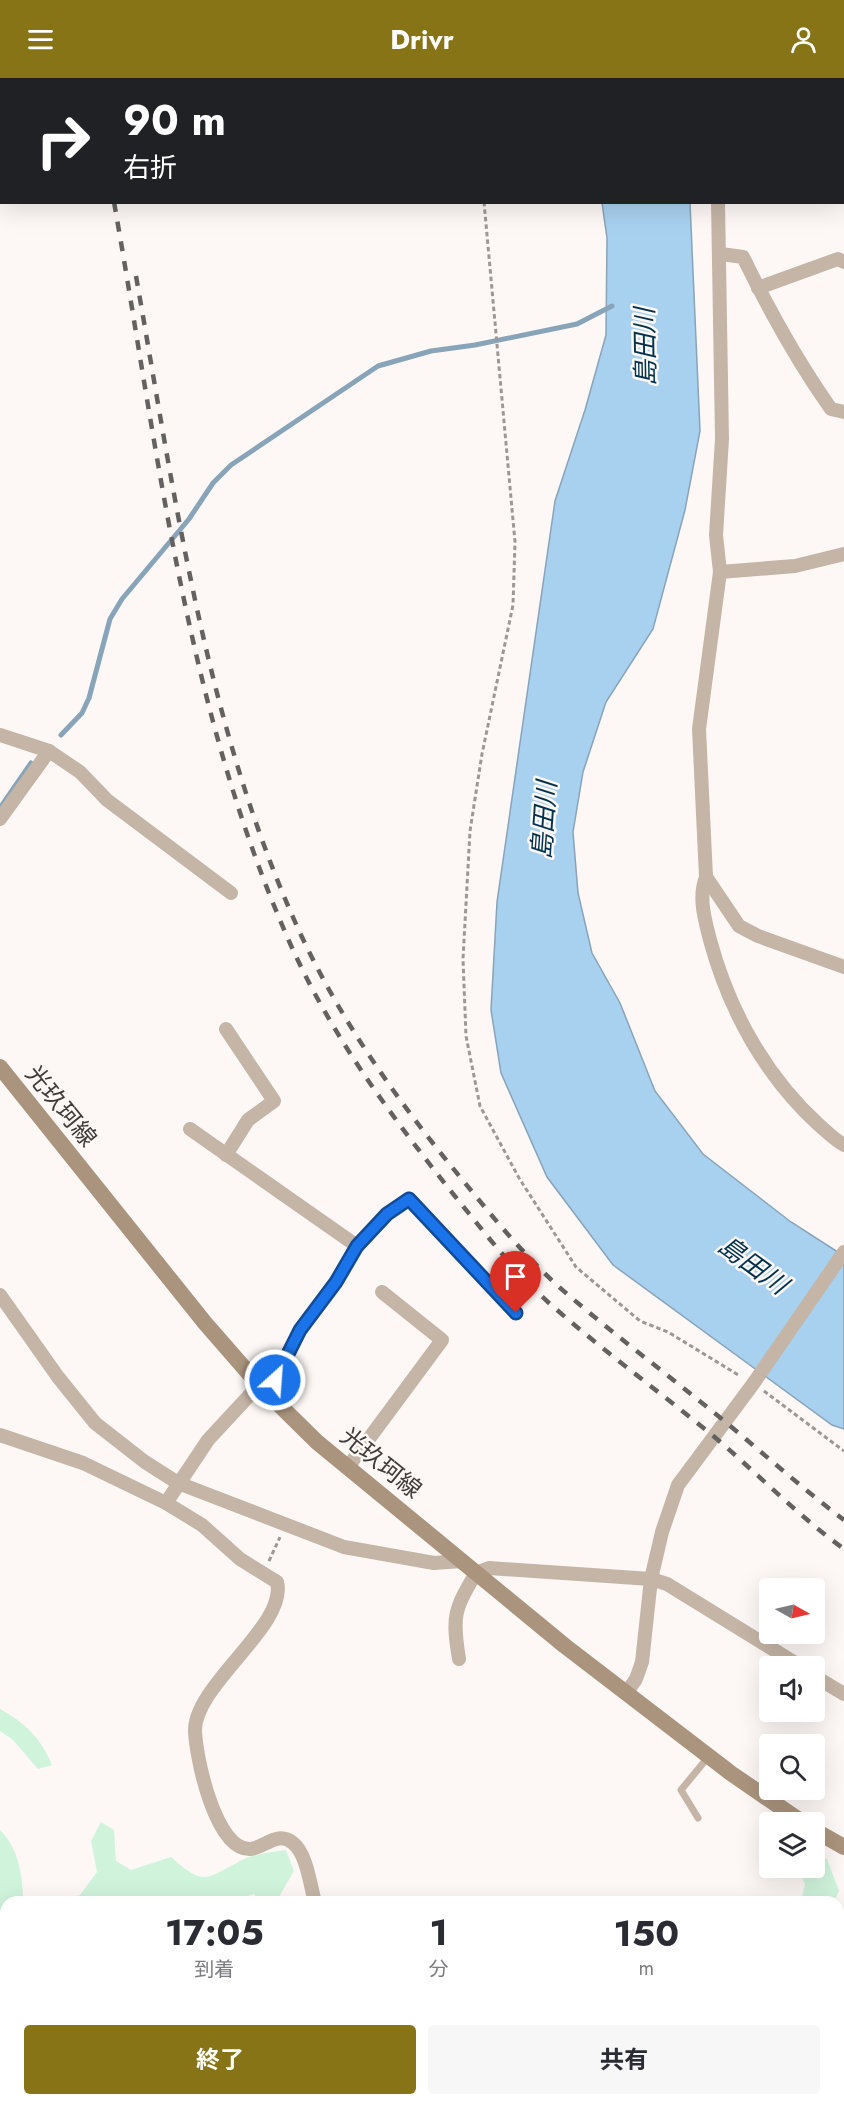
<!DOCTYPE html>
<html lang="ja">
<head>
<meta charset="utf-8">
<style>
  :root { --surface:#fff; --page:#f7f7f7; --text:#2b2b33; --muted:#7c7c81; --accent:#867417 }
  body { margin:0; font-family:Jost,"Noto Sans JP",sans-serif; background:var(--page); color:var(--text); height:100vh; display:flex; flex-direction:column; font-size:22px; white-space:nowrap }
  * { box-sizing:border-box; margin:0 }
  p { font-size:20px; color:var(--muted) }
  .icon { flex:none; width:33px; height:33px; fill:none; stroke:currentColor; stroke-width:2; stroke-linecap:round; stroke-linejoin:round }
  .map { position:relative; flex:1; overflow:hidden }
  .drawer { position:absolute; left:0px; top:1818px; width:844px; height:210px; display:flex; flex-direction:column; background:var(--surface); border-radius:18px 18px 0 0; box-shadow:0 6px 24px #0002 }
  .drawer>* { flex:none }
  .hud { position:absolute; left:0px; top:0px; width:844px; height:126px; box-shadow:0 6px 24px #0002; background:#202124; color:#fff; overflow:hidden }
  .needle { width:39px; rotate:98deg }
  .controls { position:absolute; left:759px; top:1500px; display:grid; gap:12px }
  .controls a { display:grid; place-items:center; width:66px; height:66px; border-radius:6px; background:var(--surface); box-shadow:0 6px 24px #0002; font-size:30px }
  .pin { position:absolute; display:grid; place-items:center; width:51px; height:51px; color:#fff; margin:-62px -26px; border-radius:50% 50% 50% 0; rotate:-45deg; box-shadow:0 0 6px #0007 }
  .pin .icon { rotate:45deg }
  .me { position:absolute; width:66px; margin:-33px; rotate:26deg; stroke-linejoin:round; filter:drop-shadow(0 0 4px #0008) }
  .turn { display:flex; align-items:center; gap:21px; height:126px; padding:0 24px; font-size:27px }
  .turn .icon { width:78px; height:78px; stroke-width:2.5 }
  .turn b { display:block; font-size:42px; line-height:51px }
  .eta { display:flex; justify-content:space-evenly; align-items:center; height:102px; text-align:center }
  .eta b { font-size:36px; font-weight:700; line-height:42px }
  .button { display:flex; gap:12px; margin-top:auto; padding:12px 24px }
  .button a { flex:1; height:69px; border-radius:6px; background:var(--accent); color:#fff; font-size:24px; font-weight:700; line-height:69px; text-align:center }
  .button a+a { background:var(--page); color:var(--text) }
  header { display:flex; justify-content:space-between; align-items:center; height:78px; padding:0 24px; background:var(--accent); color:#fff; font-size:27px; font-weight:700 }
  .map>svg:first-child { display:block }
  .green { fill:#d0f3dc }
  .water { fill:#a8d0ef; stroke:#88a4b9; stroke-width:1.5 }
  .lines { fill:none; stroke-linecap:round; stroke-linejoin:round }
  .stream { stroke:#88a4b9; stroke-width:5 }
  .path { stroke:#9c9896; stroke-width:3; stroke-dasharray:4.5 3; stroke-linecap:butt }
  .service { stroke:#c4b5a6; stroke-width:7 }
  .minor { stroke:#c4b5a6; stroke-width:14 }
  .secondary { stroke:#aa947d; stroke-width:16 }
  .rail { stroke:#646260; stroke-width:4.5; stroke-dasharray:10 10; stroke-linecap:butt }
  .route-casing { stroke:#114b97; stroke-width:15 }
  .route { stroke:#1a73e8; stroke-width:10 }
  .labels { text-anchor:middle; stroke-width:5; stroke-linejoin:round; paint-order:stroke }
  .street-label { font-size:24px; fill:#3e3c3b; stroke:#fdf8f5 }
  .water-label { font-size:26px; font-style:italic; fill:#003250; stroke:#fdf8f5 }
</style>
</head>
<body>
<header><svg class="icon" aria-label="menu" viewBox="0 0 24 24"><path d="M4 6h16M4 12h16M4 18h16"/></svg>Drivr<svg class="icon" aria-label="person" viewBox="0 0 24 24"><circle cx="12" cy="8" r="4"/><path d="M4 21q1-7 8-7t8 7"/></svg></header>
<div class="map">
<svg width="844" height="2028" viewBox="0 0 844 2028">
  <rect width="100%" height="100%" fill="#fdf8f5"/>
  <g class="green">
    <path d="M0,1631C25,1645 41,1660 52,1687L38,1691L13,1662L0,1653Z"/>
    <path d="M101,1744L114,1752L116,1783L131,1792L171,1779C205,1809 205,1801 240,1783C253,1776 271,1774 286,1772L294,1793L276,1824H260L254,1816L240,1820L239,1824H61L80,1817L97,1794L91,1763Z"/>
    <path d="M0,1752C18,1770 22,1794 23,1818L39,1824H6V1868L0,1881Z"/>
    <polygon points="815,1775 827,1781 839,1813 834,1824 801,1824 805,1806 797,1790 814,1790"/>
    <polygon points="838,1907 844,1915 844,1978 839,1992"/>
    <polygon points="0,1964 6,1967 6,2022 121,2022 129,2028 0,2028"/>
    <polygon points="839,1998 844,2008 844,2028 647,2028 653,2022 838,2022"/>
    <polygon points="565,2022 595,2022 600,2028 561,2028"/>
  </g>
  <g class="water">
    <polygon points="585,0 679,0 679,1 585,2"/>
    <polygon points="602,125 690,125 700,353 685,432 653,551 606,624 583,694 573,754 578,815 592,875 620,925 655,1013 703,1076 791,1144 844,1178 844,1351 832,1347 613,1187 547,1099 501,995 491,932 497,824 555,423 585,332 606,257 607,160"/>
  </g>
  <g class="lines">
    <g class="stream">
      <polyline points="61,657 82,635 89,620 110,541 122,521 189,441 213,405 231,387 378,288 431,273 475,267 577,246 612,228"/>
      <polyline points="0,730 31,685"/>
    </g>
    <g class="path">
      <polyline points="467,0 467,2"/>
      <polyline points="484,124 515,464 513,527 482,676 470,753 463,881 466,958 480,1028 519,1100 576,1189 640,1243 668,1254 740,1298"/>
      <polyline points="764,1313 844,1373"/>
      <polyline points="269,1483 280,1459"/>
    </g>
    <polyline class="service" points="698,1740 681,1712 709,1678"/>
    <g class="minor">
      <polyline points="718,0 718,2"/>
      <polyline points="843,71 844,71"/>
      <path d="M718,124L722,361L716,457L720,494L699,651L706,799C698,820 705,842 710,862C729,932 765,998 819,1047C827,1054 835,1062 844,1067"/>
      <path d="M721,176L743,179C769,232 797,283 831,331L844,334"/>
      <polyline points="758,210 838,181 844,184"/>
      <polyline points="720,494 795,488 844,476"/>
      <polyline points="0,657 49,673"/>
      <polyline points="0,741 49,673 80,694 107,722 231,815"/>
      <polyline points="706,799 739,848 758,858 844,889"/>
      <polyline points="190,1051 357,1168"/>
      <polyline points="226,1077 248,1042 274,1023 226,951"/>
      <polyline points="0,1217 58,1299 95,1345 145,1384 178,1405 344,1469 434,1485 462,1483"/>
      <polyline points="266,1314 275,1302 300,1252 336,1204 357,1168 386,1136 409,1121 516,1235"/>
      <path d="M0,1357L83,1385L166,1425L202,1447L240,1481L277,1504C288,1547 194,1607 195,1653C196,1679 215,1772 250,1771C265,1770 277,1752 293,1765C307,1776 310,1807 315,1824"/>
      <polyline points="348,1389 442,1262 382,1214"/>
      <polyline points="166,1425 208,1362 259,1307"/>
      <path d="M459,1581C452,1538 454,1532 476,1495L489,1490L651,1501L667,1506L800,1588"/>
      <polyline points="814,1598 844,1616"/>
      <polyline points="627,1614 636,1601 642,1584 651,1501 662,1454 678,1407 753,1306 844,1174"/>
      <polyline points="392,2028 393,2022"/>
    </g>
    <g class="secondary">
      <polyline points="0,989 205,1245 259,1307 317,1364 565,1568 732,1696 802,1744"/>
      <polyline points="814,1752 844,1769"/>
    </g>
    <g class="rail">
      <polyline points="92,0 93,2"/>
      <path d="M114,124C158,373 186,630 289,863C330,956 391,1038 454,1117C484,1154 514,1193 549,1225C601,1271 657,1312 711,1356C756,1394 796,1436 844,1471"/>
      <path d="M136,198C175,419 206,651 301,857C343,947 402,1029 465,1105C496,1143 529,1183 566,1215C617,1259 671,1299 723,1342C764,1376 802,1410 844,1442"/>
    </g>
  </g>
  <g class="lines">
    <defs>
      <polyline id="route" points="275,1302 300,1252 336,1204 357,1168 387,1136 409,1121 516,1235"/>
    </defs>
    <use href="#route" class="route-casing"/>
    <use href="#route" class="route"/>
  </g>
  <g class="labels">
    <g class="street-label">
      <text transform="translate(61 1028) rotate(51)" y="8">光玖珂線</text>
      <text transform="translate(381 1385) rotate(39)" y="8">光玖珂線</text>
    </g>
    <g class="water-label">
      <text transform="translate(645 269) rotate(-91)" y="9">島田川</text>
      <text transform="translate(544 742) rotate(-86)" y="9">島田川</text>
      <text transform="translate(753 1187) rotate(36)" y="9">島田川</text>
    </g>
  </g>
</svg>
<div class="controls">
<a><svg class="needle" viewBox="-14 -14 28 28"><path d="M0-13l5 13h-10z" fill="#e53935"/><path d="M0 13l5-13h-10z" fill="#7c7c81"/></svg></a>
<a><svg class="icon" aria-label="sound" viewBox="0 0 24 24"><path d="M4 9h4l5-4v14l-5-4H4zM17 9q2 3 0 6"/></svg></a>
<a><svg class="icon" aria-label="search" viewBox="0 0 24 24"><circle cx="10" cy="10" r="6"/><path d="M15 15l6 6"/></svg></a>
<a><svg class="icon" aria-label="layers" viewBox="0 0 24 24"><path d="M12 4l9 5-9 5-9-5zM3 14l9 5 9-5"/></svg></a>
</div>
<div class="pin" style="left:516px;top:1235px;background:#d93025"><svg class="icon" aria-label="arrive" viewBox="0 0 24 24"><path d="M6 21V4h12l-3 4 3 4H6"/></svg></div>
<svg class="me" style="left:275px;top:1302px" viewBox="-20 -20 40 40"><circle r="17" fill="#1a73e8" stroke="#fff" stroke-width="3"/><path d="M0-11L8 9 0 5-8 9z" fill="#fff"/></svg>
<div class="hud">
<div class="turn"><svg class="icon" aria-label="right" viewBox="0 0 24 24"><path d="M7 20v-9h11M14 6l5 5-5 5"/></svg><div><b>90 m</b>右折</div></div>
</div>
<section class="drawer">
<div class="eta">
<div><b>17:05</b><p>到着</p></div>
<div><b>1</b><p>分</p></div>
<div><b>150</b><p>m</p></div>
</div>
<div class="button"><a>終了</a><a>共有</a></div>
</section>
</div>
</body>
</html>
